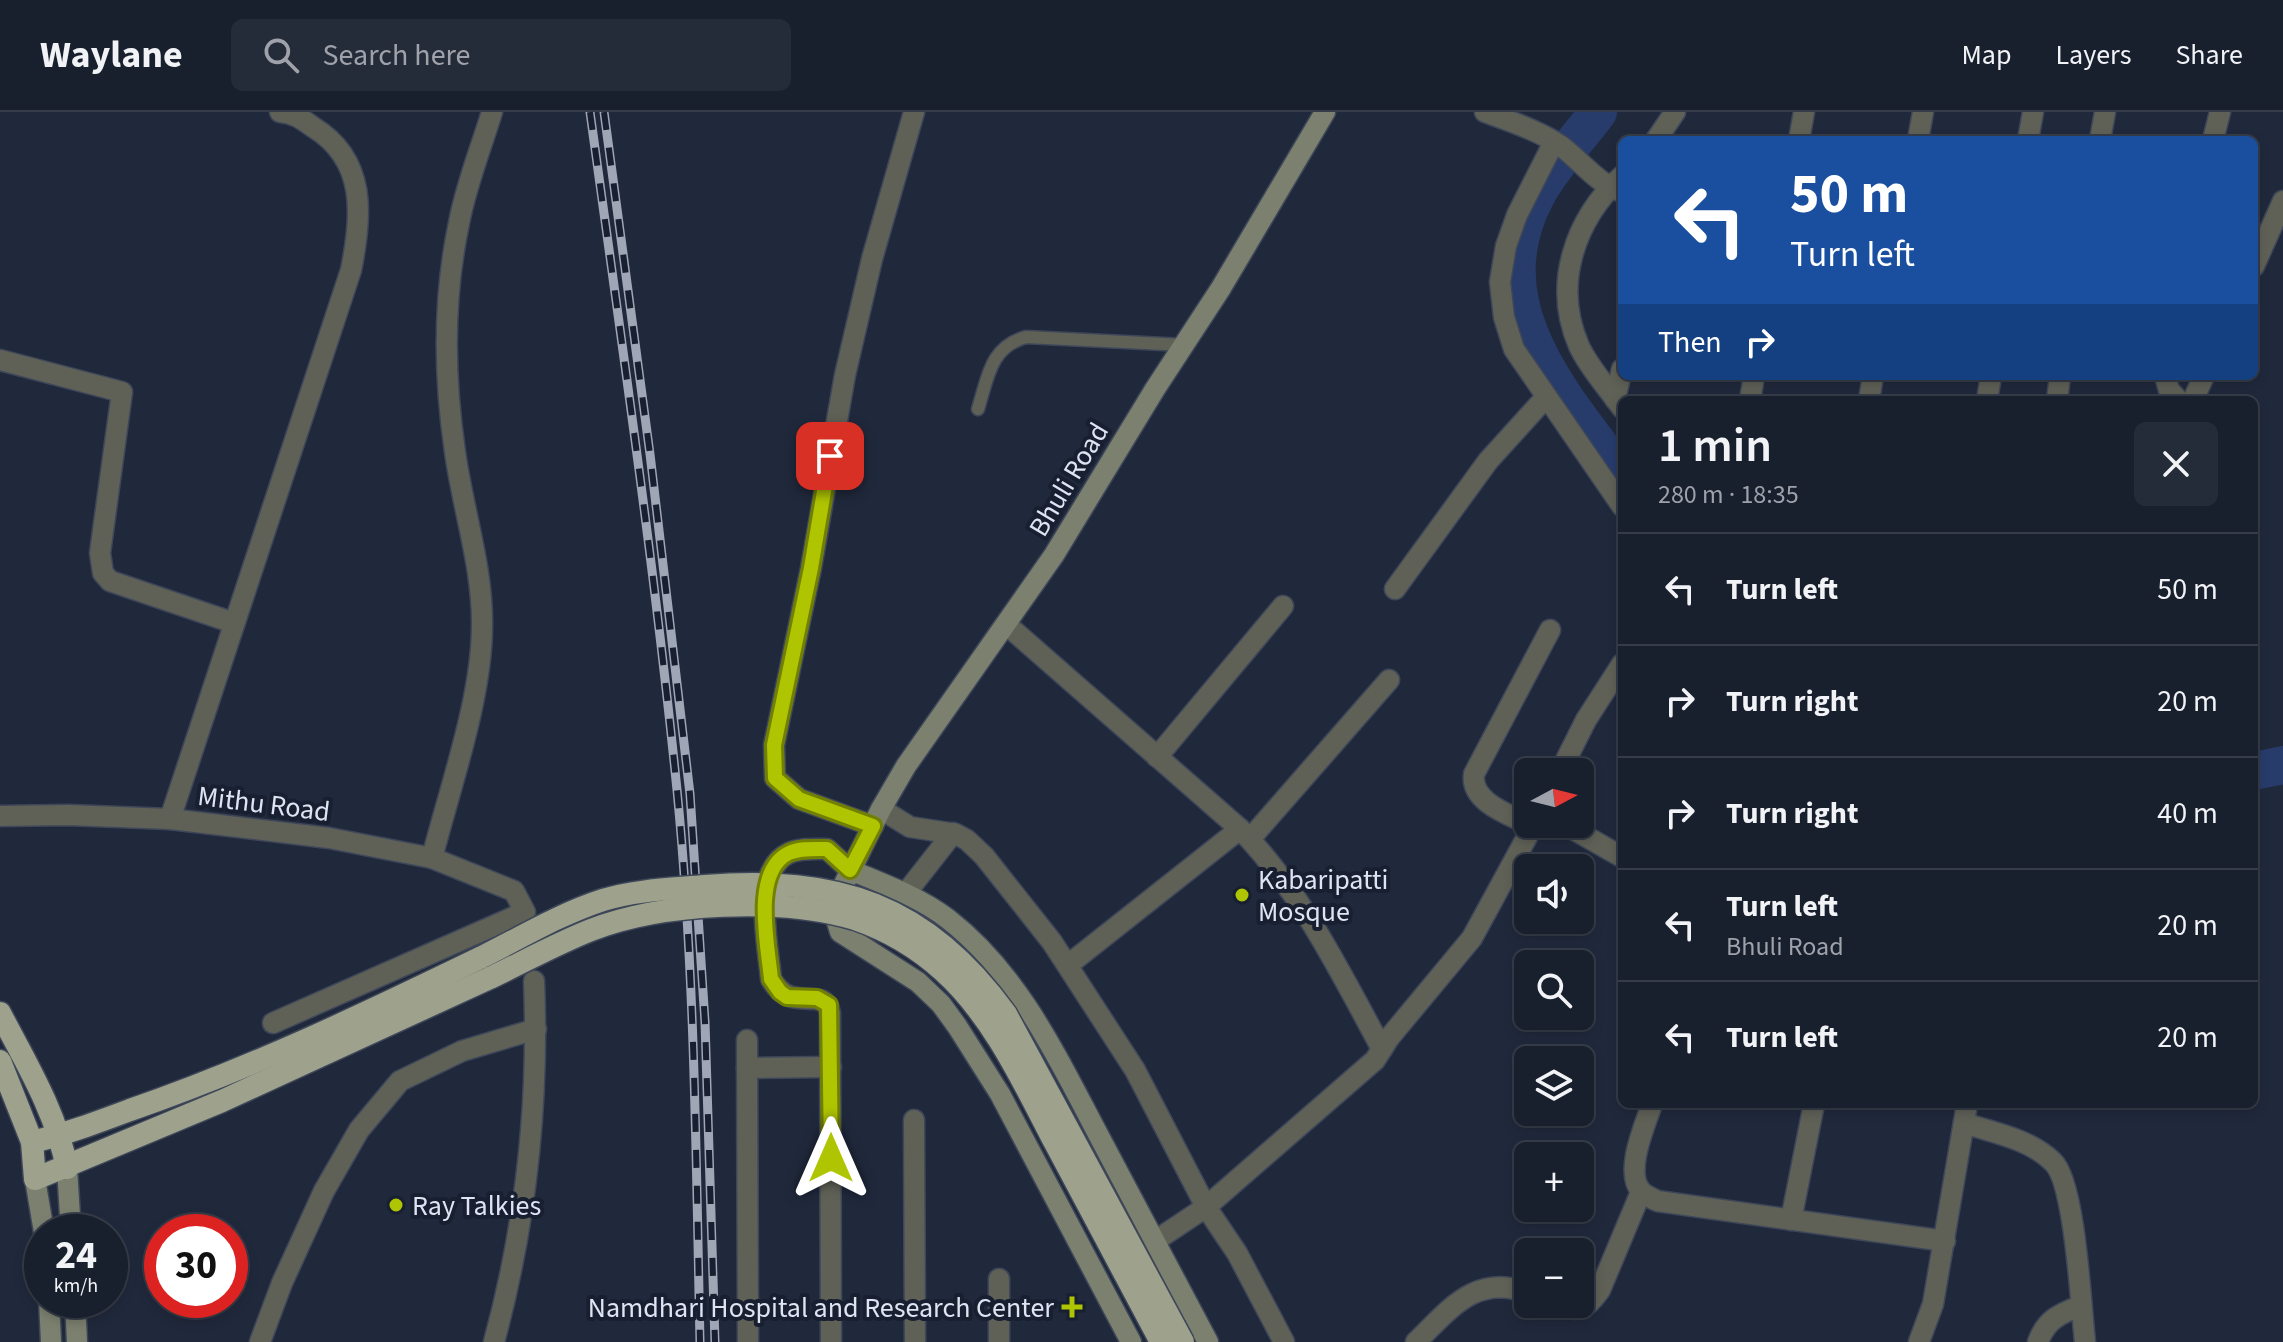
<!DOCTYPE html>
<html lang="en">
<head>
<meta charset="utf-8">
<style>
  :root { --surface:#181f2d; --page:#252c39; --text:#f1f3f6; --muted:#9fa2aa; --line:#363d49 }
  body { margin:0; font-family:"Source Sans 3",sans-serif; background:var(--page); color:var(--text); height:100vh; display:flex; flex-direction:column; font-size:30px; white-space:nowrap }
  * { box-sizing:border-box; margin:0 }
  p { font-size:26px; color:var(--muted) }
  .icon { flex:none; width:44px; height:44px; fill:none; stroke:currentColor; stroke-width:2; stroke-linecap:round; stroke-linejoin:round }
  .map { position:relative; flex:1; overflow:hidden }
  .details { position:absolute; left:1618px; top:284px; width:640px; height:712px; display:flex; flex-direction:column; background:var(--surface); border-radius:12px; box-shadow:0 4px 12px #0003,0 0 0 2px var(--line) }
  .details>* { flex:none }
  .banner { position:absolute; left:1618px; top:24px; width:640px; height:244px; border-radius:12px; box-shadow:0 4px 12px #0003,0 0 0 2px var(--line); background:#1a4fa0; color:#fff; overflow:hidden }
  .needle { width:52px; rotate:83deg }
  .fabs { position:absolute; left:1514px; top:646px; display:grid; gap:16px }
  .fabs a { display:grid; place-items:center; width:80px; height:80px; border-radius:12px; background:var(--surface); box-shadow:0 4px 12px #0003,0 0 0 2px var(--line); font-size:40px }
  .speed { position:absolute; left:24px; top:1102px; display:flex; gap:16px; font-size:40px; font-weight:700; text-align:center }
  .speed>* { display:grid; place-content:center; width:104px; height:104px; border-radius:50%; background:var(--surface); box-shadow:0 4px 12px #0003,0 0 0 2px var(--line); line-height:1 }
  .speed small { font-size:20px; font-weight:400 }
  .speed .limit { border:12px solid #d22; background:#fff; color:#111 }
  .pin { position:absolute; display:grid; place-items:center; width:68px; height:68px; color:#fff; margin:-34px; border-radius:16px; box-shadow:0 4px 12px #0006 }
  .me { position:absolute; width:88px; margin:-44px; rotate:0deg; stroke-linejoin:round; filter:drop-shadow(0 0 6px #0008) }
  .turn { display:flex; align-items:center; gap:28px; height:168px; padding:0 40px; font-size:36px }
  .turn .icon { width:104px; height:104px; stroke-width:2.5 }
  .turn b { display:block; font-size:56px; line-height:68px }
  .then { display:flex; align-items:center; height:76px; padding:0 40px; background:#0003; gap:16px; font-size:30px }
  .round { display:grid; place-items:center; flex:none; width:84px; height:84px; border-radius:12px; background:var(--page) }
  .overview { display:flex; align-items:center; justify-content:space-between; height:136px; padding:0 40px }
  h1 { font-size:48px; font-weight:600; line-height:60px }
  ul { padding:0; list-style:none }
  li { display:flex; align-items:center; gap:24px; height:112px; padding:0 40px; border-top:2px solid var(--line) }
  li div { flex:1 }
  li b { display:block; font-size:30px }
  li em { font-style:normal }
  header { display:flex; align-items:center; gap:48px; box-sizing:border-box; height:112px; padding:0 40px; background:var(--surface); border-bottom:2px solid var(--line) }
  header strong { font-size:38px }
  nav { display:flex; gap:44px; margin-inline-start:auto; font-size:28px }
  .search { width:560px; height:72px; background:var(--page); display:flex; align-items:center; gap:20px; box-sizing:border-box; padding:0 28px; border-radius:12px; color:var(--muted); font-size:30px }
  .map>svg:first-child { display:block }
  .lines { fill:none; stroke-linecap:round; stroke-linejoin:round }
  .river { stroke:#273c6b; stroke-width:38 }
  .service-casing { stroke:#3e4759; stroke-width:15 }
  .minor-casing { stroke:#3e4759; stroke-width:23 }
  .secondary-casing { stroke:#3e4759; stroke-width:23 }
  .trunk-casing { stroke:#3e4759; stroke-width:25 }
  .service { stroke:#5f6157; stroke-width:12 }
  .minor { stroke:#5f6157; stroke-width:20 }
  .secondary { stroke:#7c806f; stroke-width:20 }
  .trunk { stroke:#9ea28c; stroke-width:22 }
  .rail-casing { stroke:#9fa6b5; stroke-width:9 }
  .rail { stroke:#171f31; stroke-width:6; stroke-dasharray:18; stroke-linecap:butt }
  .trunk-bridge-casing { stroke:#3e4759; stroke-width:25; stroke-linecap:butt }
  .trunk-bridge { stroke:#9ea28c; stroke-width:22 }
  .route-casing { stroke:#728001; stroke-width:20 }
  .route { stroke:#b0c502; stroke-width:14 }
  .poi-dot { fill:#b0c502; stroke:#171f31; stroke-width:3 }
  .labels { text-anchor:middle; stroke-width:8; stroke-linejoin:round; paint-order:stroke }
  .street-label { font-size:28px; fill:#dee4f1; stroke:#171f31 }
  .poi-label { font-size:28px; fill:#dee4f1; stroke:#171f31; text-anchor:start }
</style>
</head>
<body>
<header>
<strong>Waylane</strong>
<div class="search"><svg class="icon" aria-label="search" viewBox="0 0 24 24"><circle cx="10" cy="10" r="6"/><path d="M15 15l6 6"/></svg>Search here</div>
<nav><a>Map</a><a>Layers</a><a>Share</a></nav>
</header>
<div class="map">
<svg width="2283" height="1230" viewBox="0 0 2283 1230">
  <rect width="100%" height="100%" fill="#20293c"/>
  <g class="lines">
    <g class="river">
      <path d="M1598,0C1579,26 1551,55 1536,84C1479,192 1560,280 1622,363"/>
      <polyline points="2254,659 2283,653"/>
    </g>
    <defs>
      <path id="service" d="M978,297C988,265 990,235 1026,225L1184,233"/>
      <g id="minor">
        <path d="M1485,0C1509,9 1540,19 1561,34C1581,49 1599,73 1622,80"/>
        <polyline points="1656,28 1675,0"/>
        <polyline points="1799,28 1804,0"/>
        <polyline points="1918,28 1923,0"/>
        <polyline points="2028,28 2033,0"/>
        <polyline points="2100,28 2105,0"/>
        <polyline points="2213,28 2220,0"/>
        <polyline points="1554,30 1517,103 1506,134 1500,170 1504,205 1514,237 1622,394"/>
        <path d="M1622,64C1575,107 1552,172 1579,234C1589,256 1608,276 1622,296"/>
        <polyline points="2254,154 2283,89"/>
        <polyline points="0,248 122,280 100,441 103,461 110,469 234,511"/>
        <polyline points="2165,264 2169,278 2178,288"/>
        <polyline points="1615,287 1622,257"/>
        <polyline points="1750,288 1754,264"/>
        <polyline points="1869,288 1873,264"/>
        <polyline points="1987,288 1991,264"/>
        <polyline points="2057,288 2060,264"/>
        <polyline points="2193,288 2204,264"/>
        <polyline points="1395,477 1488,349 1546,285"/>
        <path d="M1007,513L1240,717C1302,781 1339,858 1382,937"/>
        <polyline points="1157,645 1283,494"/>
        <polyline points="1560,660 1586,608 1622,552"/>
        <polyline points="881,697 910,715 956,722 967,728 984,744 1052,830 1135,958 1206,1095 1237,1141 1284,1230"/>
        <polyline points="0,704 68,703 170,707 329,726 432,746 514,779 525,800 273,911"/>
        <path d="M170,707L351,158C362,104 367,48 313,15C302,7 294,1 280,0"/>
        <polyline points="1564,712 1622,745"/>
        <polyline points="873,714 799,687 775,666 774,633 811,456 845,263 872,147 914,0"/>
        <path d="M1532,714C1511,703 1470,691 1474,662L1550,518"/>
        <polyline points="1250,727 1389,568"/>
        <path d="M432,746C450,675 482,586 482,514C483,456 463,398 455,340C444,265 443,186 459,111C466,73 481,36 492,0"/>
        <polyline points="906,781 953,721"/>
        <polyline points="1068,853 1240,717"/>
        <polyline points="747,928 748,1230"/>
        <polyline points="747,956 831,955"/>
        <path d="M1652,992C1645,1013 1624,1060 1641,1079C1644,1083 1652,1086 1657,1089L1945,1129"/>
        <polyline points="914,1008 915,1230"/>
        <path d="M1964,1011C1994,1021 2030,1027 2053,1050C2075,1070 2081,1195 2085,1230"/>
        <polyline points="1791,1108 1814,992"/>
        <polyline points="1155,1129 1206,1095 1375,948 1389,926 1472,826 1534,712"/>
        <polyline points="999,1167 999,1230"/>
        <path d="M1557,1192C1579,1201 1586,1198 1600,1178L1641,1080"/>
        <polyline points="260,1230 282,1171 324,1079 359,1018 400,969 462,939 536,917"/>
        <path d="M494,1230C526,1112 539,991 534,869"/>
        <path d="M831,1230L830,901C824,871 792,904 771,867C768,833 751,759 789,741C800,736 815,737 827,737L850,758"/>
        <path d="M1416,1230C1450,1197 1476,1161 1528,1181"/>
        <polyline points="1919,1230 1933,1192 1967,992"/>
        <path d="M2038,1230C2046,1208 2059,1202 2080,1194"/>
      </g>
      <g id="secondary">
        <path d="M850,758C884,772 919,785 948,807C1020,863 1058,947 1100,1026C1136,1094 1172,1162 1208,1230"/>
        <polyline points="67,1056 71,1120"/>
        <polyline points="35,1067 44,1120"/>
        <polyline points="49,1188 51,1230"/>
        <polyline points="75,1188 77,1230"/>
        <polyline points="1131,1230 1000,982 957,914 941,892 918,870 840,820 835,803 844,772 881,697 906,654 1054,443 1155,277 1221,176 1325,0"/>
      </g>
      <g id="trunk">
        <path d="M0,901C26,951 56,1000 67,1056"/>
        <polyline points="0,949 32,1030 35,1067 222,989 492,865"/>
        <path d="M32,1030C66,1022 98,1010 130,998C252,956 367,901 482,845"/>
      </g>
    </defs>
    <use href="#service" class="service-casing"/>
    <use href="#minor" class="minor-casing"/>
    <use href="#secondary" class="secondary-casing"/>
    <use href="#trunk" class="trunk-casing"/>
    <use href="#service" class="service"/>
    <use href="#minor" class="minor"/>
    <use href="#secondary" class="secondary"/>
    <use href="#trunk" class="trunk"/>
    <defs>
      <g id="rail">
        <path d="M590,0C621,226 654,451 677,678C695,861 696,1046 700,1230"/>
        <polyline points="604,0 650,342 690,682 705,910 715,1230"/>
      </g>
    </defs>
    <use href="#rail" class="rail-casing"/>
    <use href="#rail" class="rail"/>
    <defs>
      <g id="trunk-bridge">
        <path d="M482,845C522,825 560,802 603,788C635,778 671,777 705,774C837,764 926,791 1006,902L1183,1230"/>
        <path d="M492,865C525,849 558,831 591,818C663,790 782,785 855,807C887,818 918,836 943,859C994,905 1024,972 1055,1031C1090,1098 1126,1164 1161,1230"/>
      </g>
    </defs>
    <use href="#trunk-bridge" class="trunk-bridge-casing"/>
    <use href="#trunk-bridge" class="trunk-bridge"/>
  </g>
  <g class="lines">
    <defs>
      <path id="route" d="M830,344L811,456L774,633L775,666L799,687L873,714L850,758L827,737C815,737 800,736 789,741C751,759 768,834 771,867L780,880L787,885L817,886L829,893L831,1046"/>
    </defs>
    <use href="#route" class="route-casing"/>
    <use href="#route" class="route"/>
  </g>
  <g class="poi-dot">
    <circle cx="1242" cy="783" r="8"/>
    <circle cx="396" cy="1093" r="8"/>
    <path d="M1068 1183h8v8h8v8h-8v8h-8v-8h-8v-8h8z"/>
  </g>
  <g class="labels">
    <g class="street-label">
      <text transform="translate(1068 367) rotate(-59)" y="10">Bhuli Road</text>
      <text transform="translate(264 691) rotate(7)" y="10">Mithu Road</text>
    </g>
    <g class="poi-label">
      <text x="1258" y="777">Kabaripatti<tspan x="1258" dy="32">Mosque</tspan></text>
      <text x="412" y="1103">Ray Talkies</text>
      <text x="1054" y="1205" text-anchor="end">Namdhari Hospital and Research Center</text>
    </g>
  </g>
</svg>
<div class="fabs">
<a><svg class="needle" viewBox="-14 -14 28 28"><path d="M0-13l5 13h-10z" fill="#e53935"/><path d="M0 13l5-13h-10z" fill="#9fa2aa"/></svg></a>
<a><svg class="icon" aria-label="sound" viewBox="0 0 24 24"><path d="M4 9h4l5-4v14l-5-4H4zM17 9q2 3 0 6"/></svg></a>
<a><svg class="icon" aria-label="search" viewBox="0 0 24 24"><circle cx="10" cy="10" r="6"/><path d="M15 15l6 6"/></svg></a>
<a><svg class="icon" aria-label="layers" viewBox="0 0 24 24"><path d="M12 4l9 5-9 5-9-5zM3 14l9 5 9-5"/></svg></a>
<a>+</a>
<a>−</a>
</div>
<div class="speed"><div>24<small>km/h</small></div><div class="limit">30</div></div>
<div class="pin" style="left:830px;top:344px;background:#d93025"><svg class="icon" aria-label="arrive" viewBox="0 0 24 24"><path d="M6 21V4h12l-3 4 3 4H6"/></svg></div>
<svg class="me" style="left:831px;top:1046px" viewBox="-20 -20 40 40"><path d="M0-17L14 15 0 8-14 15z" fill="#b0c502" stroke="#fff" stroke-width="4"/></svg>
<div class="banner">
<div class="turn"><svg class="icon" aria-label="left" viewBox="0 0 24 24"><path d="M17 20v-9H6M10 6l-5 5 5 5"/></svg><div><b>50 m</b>Turn left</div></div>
<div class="then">Then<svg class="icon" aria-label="right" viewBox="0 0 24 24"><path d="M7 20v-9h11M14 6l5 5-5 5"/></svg></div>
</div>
<section class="details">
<div class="overview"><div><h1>1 min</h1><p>280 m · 18:35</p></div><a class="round"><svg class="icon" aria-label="close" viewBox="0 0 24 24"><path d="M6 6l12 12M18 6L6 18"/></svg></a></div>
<ul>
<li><svg class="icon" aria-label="left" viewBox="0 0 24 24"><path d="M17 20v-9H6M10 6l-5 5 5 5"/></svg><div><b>Turn left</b></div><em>50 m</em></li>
<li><svg class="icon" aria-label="right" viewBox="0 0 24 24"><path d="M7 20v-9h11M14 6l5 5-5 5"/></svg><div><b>Turn right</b></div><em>20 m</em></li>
<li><svg class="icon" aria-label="right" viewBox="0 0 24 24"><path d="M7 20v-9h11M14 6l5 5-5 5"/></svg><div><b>Turn right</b></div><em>40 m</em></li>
<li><svg class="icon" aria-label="left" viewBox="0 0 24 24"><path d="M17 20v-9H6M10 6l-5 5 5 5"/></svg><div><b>Turn left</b><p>Bhuli Road</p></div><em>20 m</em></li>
<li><svg class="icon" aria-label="left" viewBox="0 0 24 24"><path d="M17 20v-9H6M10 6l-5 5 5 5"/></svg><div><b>Turn left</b></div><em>20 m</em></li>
</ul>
</section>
</div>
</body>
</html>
